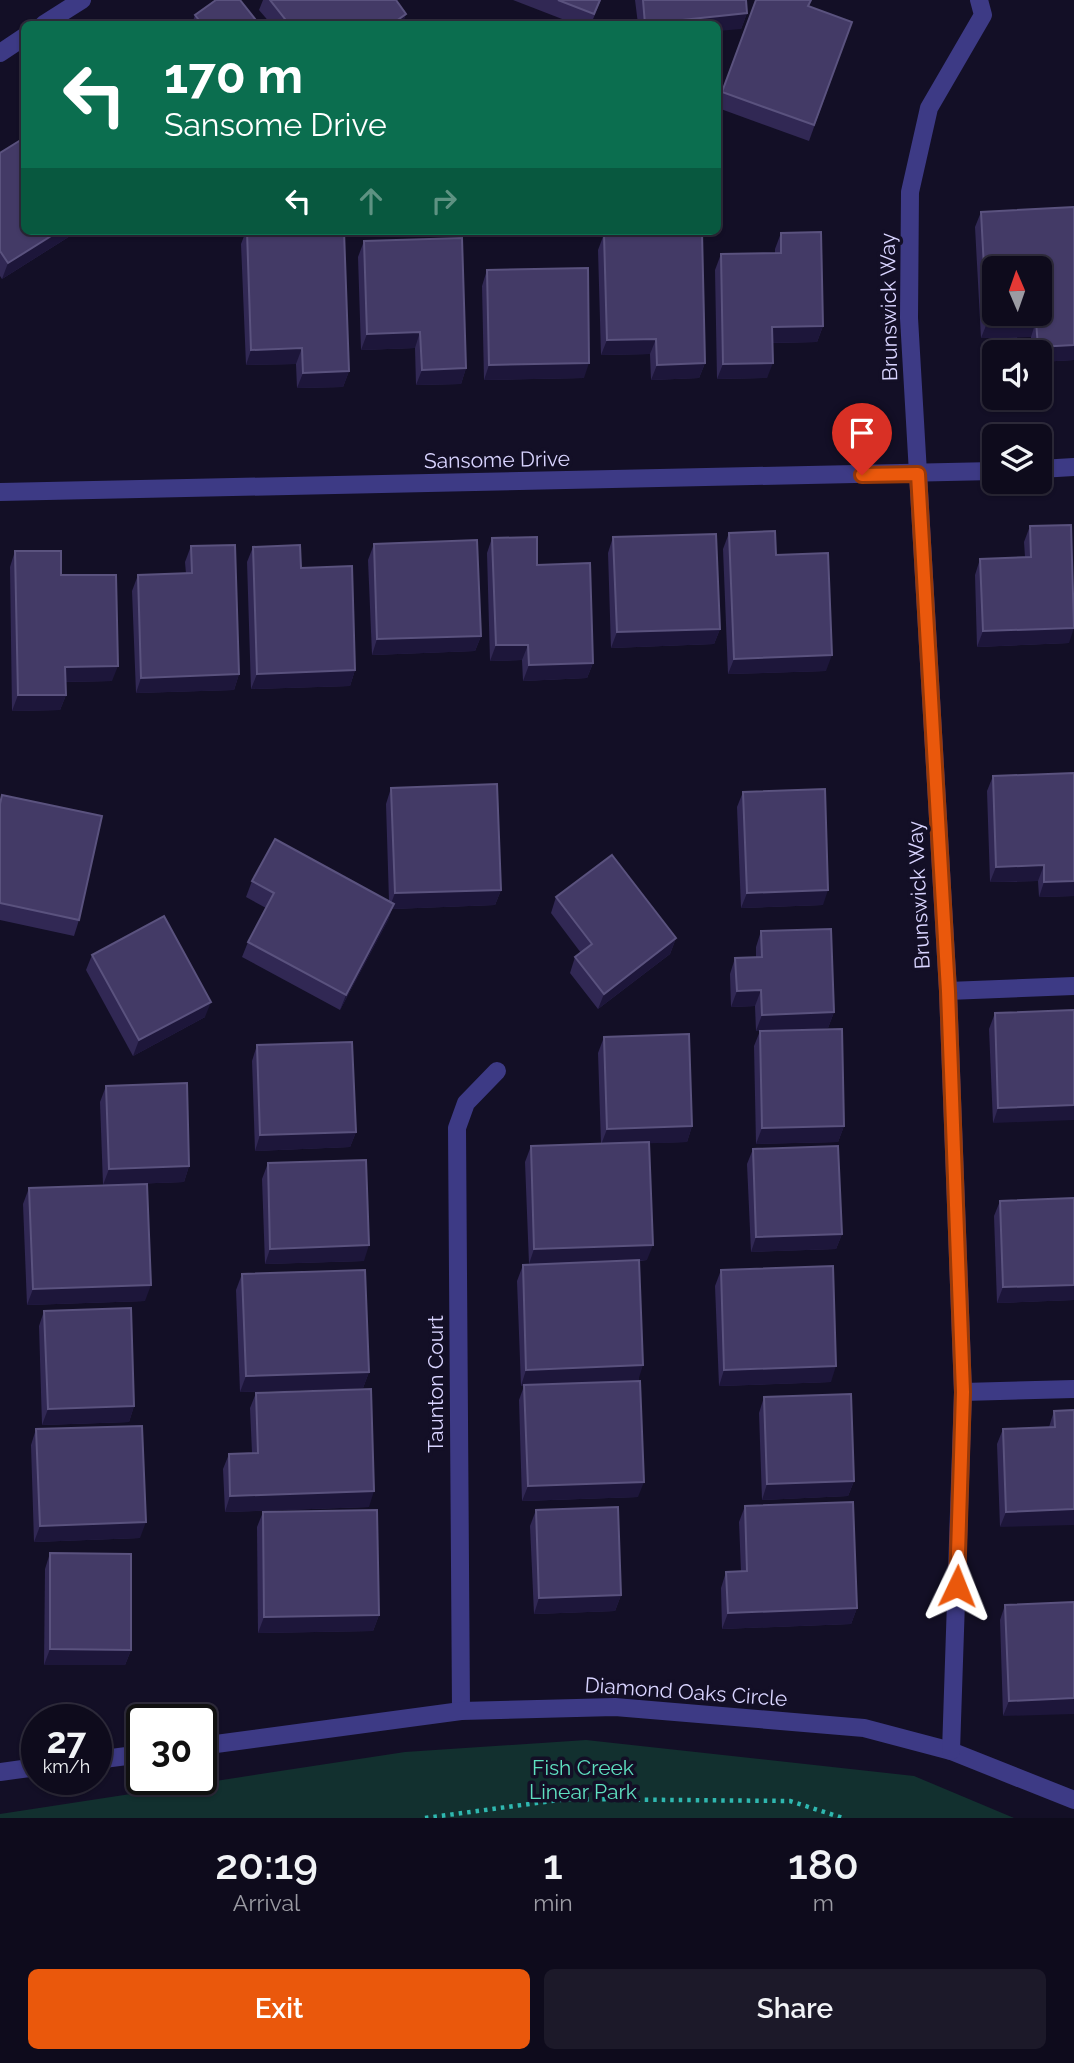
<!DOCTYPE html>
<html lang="en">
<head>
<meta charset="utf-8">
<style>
  :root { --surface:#0e0b1c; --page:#1c1929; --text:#f1f3f6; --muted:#9b9ba3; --line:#2e2b3b; --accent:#ea580c }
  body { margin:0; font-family:Raleway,sans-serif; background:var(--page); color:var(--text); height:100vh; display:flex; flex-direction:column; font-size:26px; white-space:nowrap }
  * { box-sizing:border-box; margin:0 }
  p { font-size:23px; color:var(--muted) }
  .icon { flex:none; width:38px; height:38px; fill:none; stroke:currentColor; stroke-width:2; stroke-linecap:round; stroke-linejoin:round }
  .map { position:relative; height:1818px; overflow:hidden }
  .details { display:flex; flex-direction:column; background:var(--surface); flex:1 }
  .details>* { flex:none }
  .top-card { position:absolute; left:21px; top:21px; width:700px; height:214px; border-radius:10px; box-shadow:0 2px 5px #0004,0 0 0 2px var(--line); background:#0b6e4f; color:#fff; overflow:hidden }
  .needle { width:46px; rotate:358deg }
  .fabs { position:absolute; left:982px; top:256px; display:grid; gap:14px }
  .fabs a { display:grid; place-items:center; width:70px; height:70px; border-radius:10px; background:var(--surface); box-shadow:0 2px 5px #0004,0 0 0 2px var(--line); font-size:35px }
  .speed { position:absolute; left:21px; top:1704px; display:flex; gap:14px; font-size:35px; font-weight:700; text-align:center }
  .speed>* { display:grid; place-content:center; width:91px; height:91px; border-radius:50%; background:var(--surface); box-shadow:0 2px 5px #0004,0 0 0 2px var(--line); line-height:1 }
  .speed small { font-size:18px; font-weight:400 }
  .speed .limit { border:4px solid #111; border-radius:10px; background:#fff; color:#111 }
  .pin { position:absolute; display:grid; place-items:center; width:60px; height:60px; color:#fff; margin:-72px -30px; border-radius:50% 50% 50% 0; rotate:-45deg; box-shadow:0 0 7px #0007 }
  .pin .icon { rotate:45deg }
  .me { position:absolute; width:77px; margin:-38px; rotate:2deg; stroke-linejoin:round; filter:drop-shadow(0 0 5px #0008) }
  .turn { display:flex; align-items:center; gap:24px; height:147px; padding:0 28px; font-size:32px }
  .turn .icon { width:91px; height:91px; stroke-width:2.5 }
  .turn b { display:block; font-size:49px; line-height:60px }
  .lanes { display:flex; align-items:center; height:66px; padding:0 28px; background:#0003; justify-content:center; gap:35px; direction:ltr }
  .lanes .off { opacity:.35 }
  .eta { display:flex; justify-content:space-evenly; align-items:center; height:119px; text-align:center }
  .eta b { font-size:42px; font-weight:600; line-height:49px }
  .cta { display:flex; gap:14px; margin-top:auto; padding:14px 28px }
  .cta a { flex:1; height:80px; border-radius:10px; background:var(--accent); color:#fff; font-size:28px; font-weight:600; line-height:80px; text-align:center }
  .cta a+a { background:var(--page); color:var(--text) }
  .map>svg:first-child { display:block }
  .green { fill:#12302f }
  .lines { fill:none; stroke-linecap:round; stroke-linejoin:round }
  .path { stroke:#2fb8b0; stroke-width:4.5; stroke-dasharray:3.5 5; stroke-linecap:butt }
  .minor { stroke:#3d3a85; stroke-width:18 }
  .wall { fill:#312854 }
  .shaded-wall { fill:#1d163a }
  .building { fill:#433a66; stroke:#5a527e; stroke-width:2; fill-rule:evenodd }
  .route-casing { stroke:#983908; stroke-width:18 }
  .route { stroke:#ea580c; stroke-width:12 }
  .labels { text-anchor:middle; stroke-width:7; stroke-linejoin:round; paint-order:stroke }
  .street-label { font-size:21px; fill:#d9d4ff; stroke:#130f26 }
  .park-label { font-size:21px; fill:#5fe0c0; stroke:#130f26 }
</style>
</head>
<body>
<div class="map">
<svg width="1074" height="1818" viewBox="0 0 1074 1818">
  <rect width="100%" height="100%" fill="#130f26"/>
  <polygon class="green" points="586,1740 914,1776 1014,1818 0,1818 0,1814 405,1752"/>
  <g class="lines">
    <polyline class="path" points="425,1818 567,1799 790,1801 843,1818"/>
    <g class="minor">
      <polyline points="44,24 82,0"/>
      <polyline points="0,53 24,37"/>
      <polyline points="1040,469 1074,467"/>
      <polyline points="0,492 994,471"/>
      <polyline points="948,991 1074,986"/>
      <polyline points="963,1392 1074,1389"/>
      <polyline points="461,1711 457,1128 466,1103 497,1071"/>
      <polyline points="201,1746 461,1711 615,1707 864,1728 951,1751 1074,1800"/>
      <polyline points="951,1751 963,1392 948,991 909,318 910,192 929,108 983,15 979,0"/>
      <polyline points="96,1760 142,1754"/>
      <polyline points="0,1772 37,1767"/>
    </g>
  </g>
  <g class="wall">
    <polygon points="263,0 396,0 406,14 402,24 271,24 259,10"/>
    <polygon points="513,0 601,0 591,24 575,24"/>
    <polygon points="635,0 746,0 747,13 741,29 718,24 638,24"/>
    <polygon points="756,0 808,6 852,22 809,141 718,108 718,106"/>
    <polygon points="195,15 259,24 192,24"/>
    <polygon points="0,153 24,231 78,231 2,279 0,276"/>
    <polygon points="981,212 1074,360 1040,362 1040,352 1031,352 1031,337 981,338 975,227"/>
    <polygon points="246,231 344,231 349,371 343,387 297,388 296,364 246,365 241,244"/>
    <polygon points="781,233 823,326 817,342 772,343 767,378 717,379 715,270 721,254 775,253 775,249"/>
    <polygon points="604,234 705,363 699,378 651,380 650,354 601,355 598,250"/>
    <polygon points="364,241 466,368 461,384 416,385 415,348 361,350 358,257"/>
    <polygon points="487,270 584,378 484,380 482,286"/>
    <polygon points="1030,526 1069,643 977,647 975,575 980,559 1025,557 1024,542"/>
    <polygon points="729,533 776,555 826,671 728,674 723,549"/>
    <polygon points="613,537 720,629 714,644 611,648 608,553"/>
    <polygon points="492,538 537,565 593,663 587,678 523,681 522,660 490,661 487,553"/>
    <polygon points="374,544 481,636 475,651 372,655 368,560"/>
    <polygon points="191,546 239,674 234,690 136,693 132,591 138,575 186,574 185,562"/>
    <polygon points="253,547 301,568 355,670 350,686 251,689 247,562"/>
    <polygon points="15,551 61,575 112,681 65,682 66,695 60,710 12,711 10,567"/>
    <polygon points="993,776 1074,896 1039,897 1038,881 990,882 987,791"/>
    <polygon points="391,788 501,890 495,905 392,909 388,920 340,1010 242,957 248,942 266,908 246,897 252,881 389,901 386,804"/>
    <polygon points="743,792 823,905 741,908 737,807"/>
    <polygon points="2,795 79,920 74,936 0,920 0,800"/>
    <polygon points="556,897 676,938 670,954 598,1009 570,973 575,957 581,953 551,913"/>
    <polygon points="761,931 834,1012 828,1028 756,1031 755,1006 731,1007 730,974 735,958 756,957 756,947"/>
    <polygon points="92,955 205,1017 133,1056 86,970"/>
    <polygon points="1074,1010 993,1123 989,1029 995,1013"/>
    <polygon points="760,1031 844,1126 838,1142 756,1144 754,1046"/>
    <polygon points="604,1037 692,1126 687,1142 649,1143 647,1260 639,1261 638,1497 522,1501 519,1400 524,1386 521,1386 517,1281 523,1265 529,1264 525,1162 531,1146 601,1144 598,1053"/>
    <polygon points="257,1045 356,1132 350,1147 255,1151 252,1061"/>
    <polygon points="106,1086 189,1166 184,1182 103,1185 100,1102"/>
    <polygon points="753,1149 842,1234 836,1249 751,1252 747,1164"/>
    <polygon points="268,1163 364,1261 265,1264 262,1179"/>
    <polygon points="29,1188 145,1301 27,1305 23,1204"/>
    <polygon points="1074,1198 1074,1300 997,1303 994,1216 1000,1201"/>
    <polygon points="721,1270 831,1382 719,1386 715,1286"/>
    <polygon points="242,1274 369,1372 363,1388 240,1392 236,1290"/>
    <polygon points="44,1311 134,1406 129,1422 42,1425 39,1326"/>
    <polygon points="256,1393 369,1507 225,1512 223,1469 229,1454 252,1453 250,1408"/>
    <polygon points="764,1397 854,1481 848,1496 762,1500 759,1413"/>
    <polygon points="1074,1410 1000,1527 997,1444 1003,1429 1049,1427 1054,1411"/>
    <polygon points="36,1429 140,1538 34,1542 31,1445"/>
    <polygon points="745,1506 857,1608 851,1624 722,1629 721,1588 726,1572 741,1571 739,1522"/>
    <polygon points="536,1510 621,1595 615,1611 534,1614 530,1526"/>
    <polygon points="263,1512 379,1615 373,1631 258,1633 257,1527"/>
    <polygon points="50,1553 131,1650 125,1665 44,1665 45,1569"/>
    <polygon points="1074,1602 1003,1716 1000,1620 1005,1605"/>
  </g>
  <g class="shaded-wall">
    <polygon points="747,13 741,29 718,31 718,24 644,24 645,24"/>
    <polygon points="406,14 402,24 392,24"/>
    <polygon points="59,231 78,231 2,279 8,263"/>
    <polygon points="1036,321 1031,337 981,338 987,323"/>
    <polygon points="823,326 817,342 766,343 772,327"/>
    <polygon points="420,332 415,348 361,350 367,334"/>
    <polygon points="656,339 650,354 601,355 607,340"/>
    <polygon points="1074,345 1074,360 1040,362 1040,352 1036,352 1038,347"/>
    <polygon points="302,348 296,364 246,365 251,350"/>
    <polygon points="589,363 584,378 484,380 489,365"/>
    <polygon points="705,363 699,378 651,380 657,365"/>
    <polygon points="773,363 767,378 717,379 723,364"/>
    <polygon points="466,368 461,384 416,385 422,370"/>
    <polygon points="349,371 343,387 297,388 303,373"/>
    <polygon points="1074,628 1069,643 977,647 983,631"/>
    <polygon points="720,629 714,644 611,648 617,632"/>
    <polygon points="481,636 475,651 372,655 377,639"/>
    <polygon points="496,645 528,645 522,660 490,661"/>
    <polygon points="832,655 826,671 728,674 734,659"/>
    <polygon points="593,663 587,678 523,681 529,665"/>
    <polygon points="118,666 112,681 59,682 65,667"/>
    <polygon points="355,670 350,686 251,689 257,674"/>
    <polygon points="239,674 234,690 136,693 141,678"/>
    <polygon points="18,695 66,695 60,710 12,711"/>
    <polygon points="1044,865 1038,881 990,882 996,867"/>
    <polygon points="1074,881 1074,896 1039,897 1044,882"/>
    <polygon points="501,890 495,905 392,909 388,920 340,1010 346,995 389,909 395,893"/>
    <polygon points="828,890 823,905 741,908 747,893"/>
    <polygon points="676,938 670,954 598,1009 604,994"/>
    <polygon points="761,990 755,1006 731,1007 737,991"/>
    <polygon points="211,1002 205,1017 133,1056 139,1040"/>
    <polygon points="834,1012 828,1028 756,1031 762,1015"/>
    <polygon points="1074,1105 1074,1120 993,1123 998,1108"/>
    <polygon points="692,1126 687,1142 601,1145 607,1129"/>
    <polygon points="844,1126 838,1142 756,1144 762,1128"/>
    <polygon points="356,1132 350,1147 255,1151 260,1135"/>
    <polygon points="189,1166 184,1182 103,1185 109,1169"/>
    <polygon points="842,1234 836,1249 751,1252 756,1237"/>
    <polygon points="369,1245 364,1261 265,1264 270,1249"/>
    <polygon points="653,1245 647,1260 529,1264 534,1249"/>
    <polygon points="151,1285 145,1301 27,1305 33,1289"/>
    <polygon points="1074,1285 1074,1300 997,1303 1003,1287"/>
    <polygon points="643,1365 638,1381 521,1386 526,1370"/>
    <polygon points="836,1366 831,1382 719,1386 724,1370"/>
    <polygon points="369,1372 363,1388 240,1392 246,1376"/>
    <polygon points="134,1406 129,1422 42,1425 48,1409"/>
    <polygon points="854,1481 848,1496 762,1500 767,1484"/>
    <polygon points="644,1482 638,1497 522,1501 528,1486"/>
    <polygon points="374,1491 369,1507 225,1512 230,1496"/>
    <polygon points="1074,1509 1074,1525 1000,1527 1006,1512"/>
    <polygon points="146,1522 140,1538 34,1542 40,1526"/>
    <polygon points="621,1595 615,1611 534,1614 539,1598"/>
    <polygon points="857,1608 851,1624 722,1629 728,1613"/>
    <polygon points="379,1615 373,1631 258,1633 264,1617"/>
    <polygon points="50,1649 131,1650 125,1665 44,1665"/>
    <polygon points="1074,1698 1074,1714 1003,1716 1009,1701"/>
  </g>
  <g class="building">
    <polygon points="216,0 240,0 259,24 202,24 195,15"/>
    <polygon points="270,0 396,0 406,14 392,24 289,24"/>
    <polygon points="558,0 600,0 594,14"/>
    <polygon points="643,0 746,0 747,13 645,24"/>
    <polygon points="756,0 811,0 808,6 852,22 814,125 722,92"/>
    <polygon points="24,138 24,231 59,231 8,263 0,251 0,153"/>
    <path d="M1074,207V345L1038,347L1036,321L987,323L981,212ZM994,268H1040V313H994Z"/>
    <polygon points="247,231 344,231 349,371 303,373 302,348 251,350"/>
    <polygon points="702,232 705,363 657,365 656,339 607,340 604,234"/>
    <polygon points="821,232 823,326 772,327 773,363 723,364 721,254 781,253 781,233"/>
    <polygon points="462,238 466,368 422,370 420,332 367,334 364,241"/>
    <polygon points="588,268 589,363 489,365 487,270"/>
    <polygon points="1071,525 1074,628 983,631 980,559 1031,557 1030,526"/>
    <polygon points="775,531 776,555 828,553 832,655 734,659 729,533"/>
    <polygon points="716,534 720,629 617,632 613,537"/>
    <polygon points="537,537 537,565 590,563 593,663 529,665 528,645 496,645 492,538"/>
    <polygon points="477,540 481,636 377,639 374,544"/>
    <polygon points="235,545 239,674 141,678 138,575 192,573 191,546"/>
    <polygon points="300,545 301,568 352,566 355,670 257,674 253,547"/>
    <polygon points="15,551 61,551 61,575 116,575 118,666 65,667 66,695 18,695"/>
    <polygon points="1074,773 1074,881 1044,882 1044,865 996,867 993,776"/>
    <polygon points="497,784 501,890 395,893 391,788"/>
    <polygon points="825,789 828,890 747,893 743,792"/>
    <polygon points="2,795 102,816 79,920 0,903 0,804"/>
    <polygon points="275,839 394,904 346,995 248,942 274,893 252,881"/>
    <polygon points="612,855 676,938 604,994 575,957 592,944 556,897"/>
    <polygon points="164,916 211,1002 139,1040 92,955"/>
    <polygon points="831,929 834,1012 762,1015 761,990 737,991 735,958 762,957 761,931"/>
    <polygon points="1074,1010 1074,1105 998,1108 995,1013"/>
    <polygon points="842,1029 844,1126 762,1128 760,1031"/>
    <polygon points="689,1034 692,1126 607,1129 604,1037"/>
    <polygon points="352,1042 356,1132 260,1135 257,1045"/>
    <polygon points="187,1083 189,1166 109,1169 106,1086"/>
    <polygon points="649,1142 653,1245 534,1249 531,1146"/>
    <polygon points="838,1146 842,1234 756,1237 753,1149"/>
    <polygon points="366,1160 369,1245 270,1249 268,1163"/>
    <polygon points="147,1184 151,1285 33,1289 29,1188"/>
    <polygon points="1074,1198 1074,1285 1003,1287 1000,1201"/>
    <polygon points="639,1260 643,1365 526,1370 523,1265"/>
    <polygon points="833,1266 836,1366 724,1370 721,1270"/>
    <polygon points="365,1270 369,1372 246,1376 242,1274"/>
    <polygon points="131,1308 134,1406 48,1409 44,1311"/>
    <polygon points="640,1381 644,1482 528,1486 524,1385"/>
    <polygon points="371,1389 374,1491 230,1496 229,1454 258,1453 256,1393"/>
    <polygon points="851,1394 854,1481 767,1484 764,1397"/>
    <polygon points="1074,1410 1074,1509 1006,1512 1003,1429 1055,1427 1054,1411"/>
    <polygon points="142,1426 146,1522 40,1526 36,1429"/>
    <polygon points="853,1502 857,1608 728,1613 726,1572 747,1571 745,1506"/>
    <polygon points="618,1507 621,1595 539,1598 536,1510"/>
    <polygon points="377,1510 379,1615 264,1617 263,1512"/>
    <polygon points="50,1553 131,1554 131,1650 50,1649"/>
    <polygon points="1074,1602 1074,1698 1009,1701 1005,1605"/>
  </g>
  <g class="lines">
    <defs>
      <polyline id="route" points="862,475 918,474 948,991 963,1392 957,1586"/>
    </defs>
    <use href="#route" class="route-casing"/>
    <use href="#route" class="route"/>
  </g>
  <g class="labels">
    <g class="street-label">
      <text transform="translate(889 307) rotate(-91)" y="7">Brunswick Way</text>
      <text transform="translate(497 460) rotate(-1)" y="7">Sansome Drive</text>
      <text transform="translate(919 895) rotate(-93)" y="7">Brunswick Way</text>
      <text transform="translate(436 1384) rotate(-90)" y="7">Taunton Court</text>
      <text transform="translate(686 1692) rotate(4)" y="7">Diamond Oaks Circle</text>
    </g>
    <g class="park-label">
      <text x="583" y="1775">Fish Creek<tspan x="583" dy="24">Linear Park</tspan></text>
    </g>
  </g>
</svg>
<div class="fabs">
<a><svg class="needle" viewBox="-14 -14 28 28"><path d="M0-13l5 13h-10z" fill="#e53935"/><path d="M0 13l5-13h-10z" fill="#9b9ba3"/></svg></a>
<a><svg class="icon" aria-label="sound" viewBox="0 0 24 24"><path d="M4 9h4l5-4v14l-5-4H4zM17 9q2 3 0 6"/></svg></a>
<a><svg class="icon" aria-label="layers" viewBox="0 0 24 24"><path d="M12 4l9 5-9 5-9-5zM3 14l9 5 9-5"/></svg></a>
</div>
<div class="speed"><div>27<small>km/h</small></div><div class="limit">30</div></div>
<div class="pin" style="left:862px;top:475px;background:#d93025"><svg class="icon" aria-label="arrive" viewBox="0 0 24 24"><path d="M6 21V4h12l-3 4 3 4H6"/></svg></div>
<svg class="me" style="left:957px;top:1586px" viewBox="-20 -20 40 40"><path d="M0-17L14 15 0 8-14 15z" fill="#ea580c" stroke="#fff" stroke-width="4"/></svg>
<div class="top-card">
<div class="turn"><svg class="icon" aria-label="left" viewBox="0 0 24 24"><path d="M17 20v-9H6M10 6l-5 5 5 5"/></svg><div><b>170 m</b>Sansome Drive</div></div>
<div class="lanes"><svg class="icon" aria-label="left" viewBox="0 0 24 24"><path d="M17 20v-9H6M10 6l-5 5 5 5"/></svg><svg class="icon off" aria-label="ahead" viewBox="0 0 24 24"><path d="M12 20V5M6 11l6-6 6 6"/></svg><svg class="icon off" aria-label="right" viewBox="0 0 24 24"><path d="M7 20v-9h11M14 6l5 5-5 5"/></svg></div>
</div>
</div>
<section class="details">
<div class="eta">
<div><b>20:19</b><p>Arrival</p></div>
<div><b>1</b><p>min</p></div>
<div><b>180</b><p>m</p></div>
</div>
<div class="cta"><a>Exit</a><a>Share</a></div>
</section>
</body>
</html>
